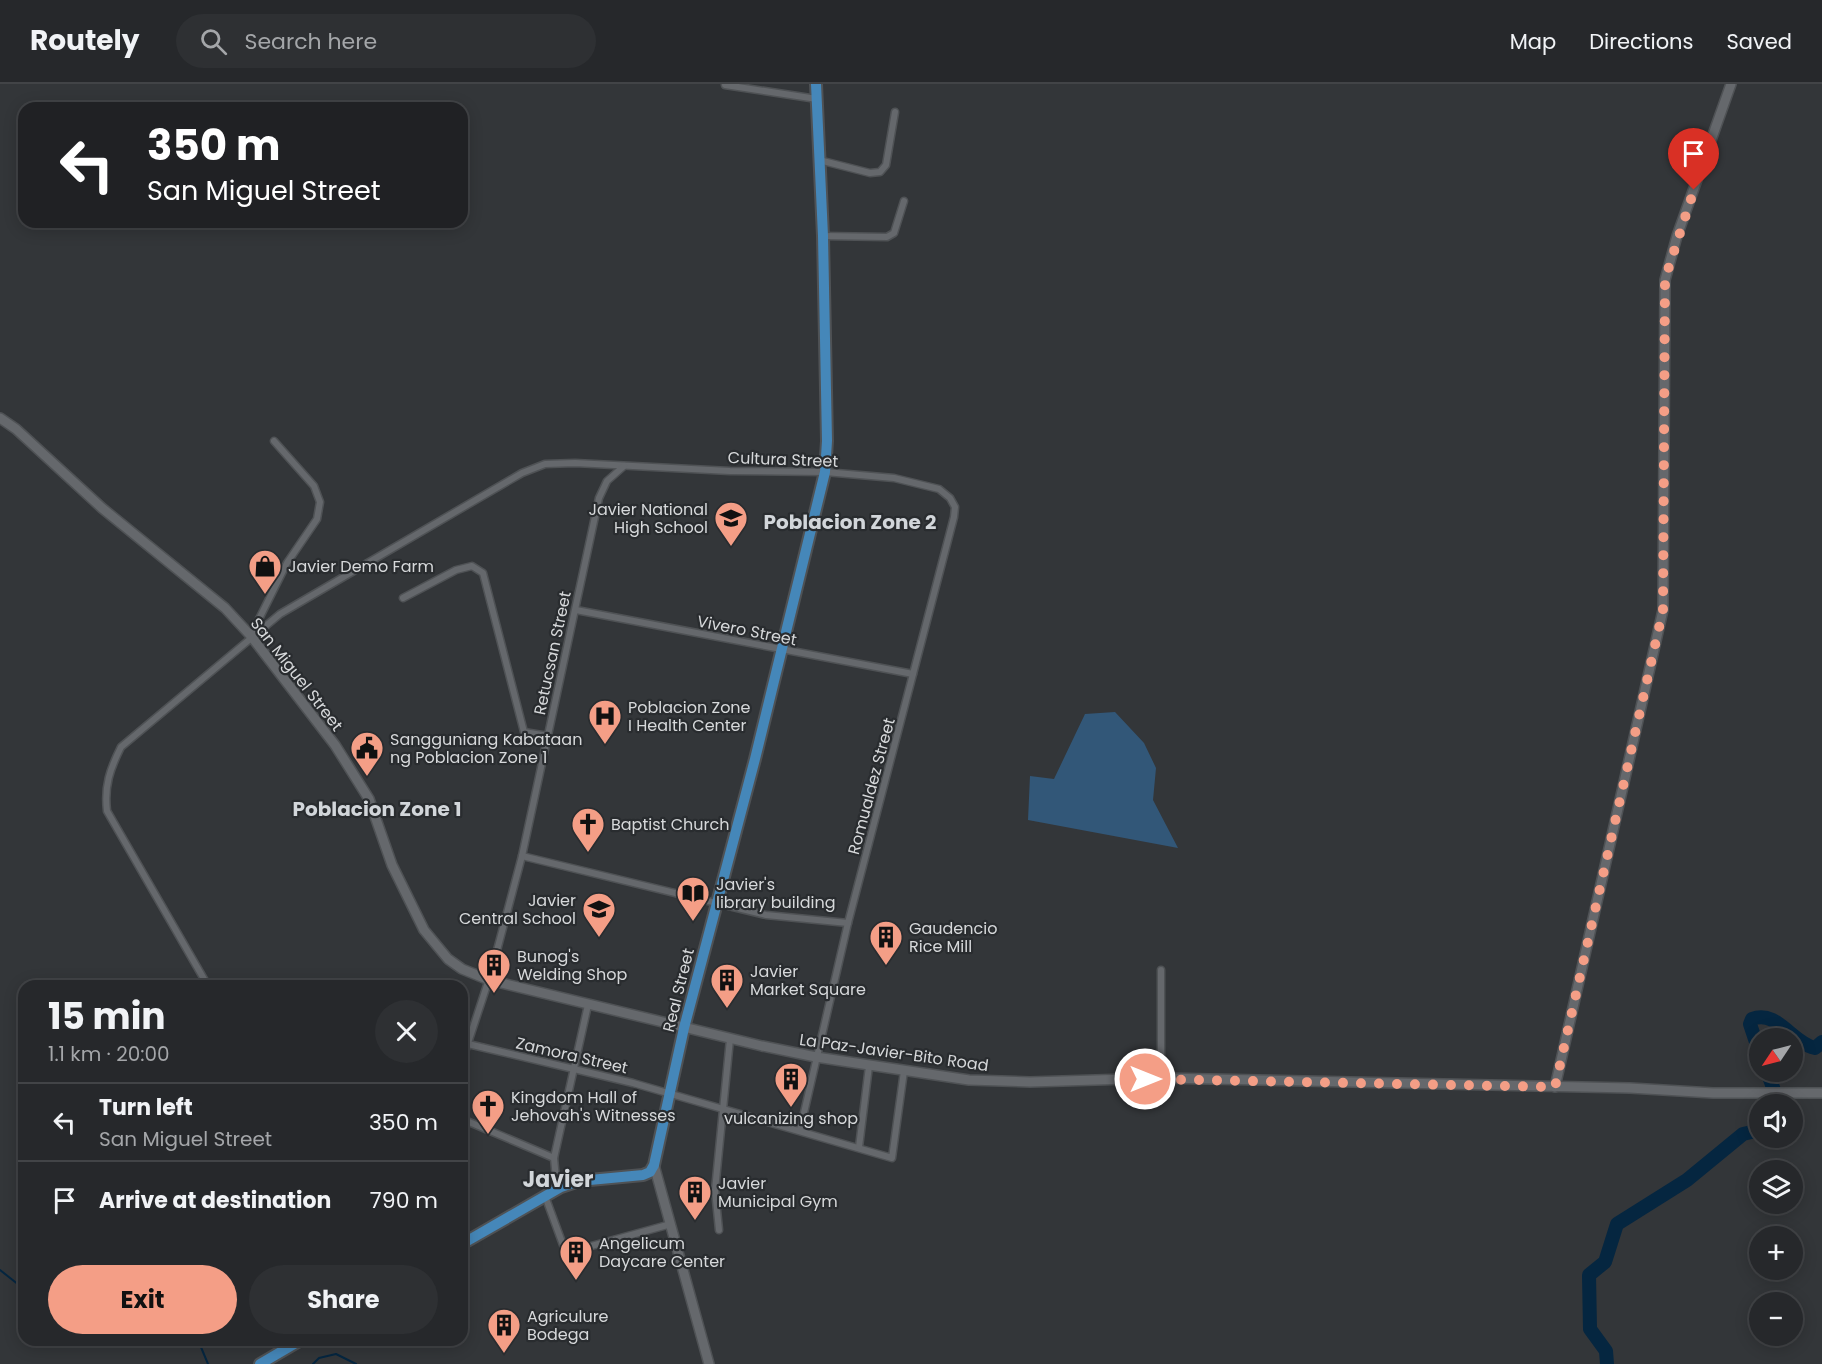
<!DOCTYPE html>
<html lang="en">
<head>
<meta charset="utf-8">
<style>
  :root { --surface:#26282b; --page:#2e3033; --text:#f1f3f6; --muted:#a4a6a9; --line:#424447; --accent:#f49e86 }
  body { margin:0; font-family:Poppins,sans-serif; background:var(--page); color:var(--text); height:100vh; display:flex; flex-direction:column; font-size:22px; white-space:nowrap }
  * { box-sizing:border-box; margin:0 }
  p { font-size:20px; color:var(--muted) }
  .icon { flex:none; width:33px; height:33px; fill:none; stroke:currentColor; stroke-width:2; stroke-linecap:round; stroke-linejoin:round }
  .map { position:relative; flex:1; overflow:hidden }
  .details { position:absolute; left:18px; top:896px; width:450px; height:366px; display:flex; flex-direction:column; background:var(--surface); border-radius:18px; box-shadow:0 3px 15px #0003,0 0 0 2px var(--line) }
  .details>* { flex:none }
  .top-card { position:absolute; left:18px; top:18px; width:450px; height:126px; border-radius:18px; box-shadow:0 3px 15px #0003,0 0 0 2px var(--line); background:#202124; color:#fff; overflow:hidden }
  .needle { width:39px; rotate:235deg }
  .buttons { position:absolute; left:1749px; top:944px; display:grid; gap:12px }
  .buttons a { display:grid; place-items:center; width:54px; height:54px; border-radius:50%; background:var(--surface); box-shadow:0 3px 15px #0003,0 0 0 2px var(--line); font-size:30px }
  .pin { position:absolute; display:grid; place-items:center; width:51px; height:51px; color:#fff; margin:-62px -26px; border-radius:50% 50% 50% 0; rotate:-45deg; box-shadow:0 0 6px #0007 }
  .pin .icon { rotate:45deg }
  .me { position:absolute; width:66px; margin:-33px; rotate:90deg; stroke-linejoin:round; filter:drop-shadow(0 0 4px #0008) }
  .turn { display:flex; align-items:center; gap:21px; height:126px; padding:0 30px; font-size:27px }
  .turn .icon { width:78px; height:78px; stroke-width:2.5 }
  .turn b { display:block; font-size:42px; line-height:51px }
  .round { display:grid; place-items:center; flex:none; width:63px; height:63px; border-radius:32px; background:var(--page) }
  .headline { display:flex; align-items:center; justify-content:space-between; height:102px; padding:0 30px }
  h1 { font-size:36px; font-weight:700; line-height:45px }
  .action { display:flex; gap:12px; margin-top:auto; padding:12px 30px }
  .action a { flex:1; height:69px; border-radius:36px; background:var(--accent); color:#111; font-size:24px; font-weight:700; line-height:69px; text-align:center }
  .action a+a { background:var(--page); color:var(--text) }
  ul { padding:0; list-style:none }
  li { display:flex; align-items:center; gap:18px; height:78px; padding:0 30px; border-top:2px solid var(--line) }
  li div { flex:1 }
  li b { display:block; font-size:22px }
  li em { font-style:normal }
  header { display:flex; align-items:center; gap:36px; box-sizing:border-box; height:84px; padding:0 30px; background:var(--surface); border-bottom:2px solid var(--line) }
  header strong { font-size:28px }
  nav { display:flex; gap:33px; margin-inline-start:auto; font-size:21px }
  .search { width:420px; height:54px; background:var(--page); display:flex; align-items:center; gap:15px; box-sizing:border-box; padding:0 21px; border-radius:33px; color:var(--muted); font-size:22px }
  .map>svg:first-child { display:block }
  .green { fill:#325778 }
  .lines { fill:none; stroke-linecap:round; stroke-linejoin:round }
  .stream { stroke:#052640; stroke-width:2 }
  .river { stroke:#052640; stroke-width:14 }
  .street-casing { stroke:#4f5255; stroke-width:9 }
  .secondary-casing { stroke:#4f5255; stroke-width:12 }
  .primary-casing { stroke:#4f5255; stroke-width:14 }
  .street { stroke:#65686c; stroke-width:6 }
  .secondary { stroke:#65686c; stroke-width:9 }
  .primary { stroke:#4587b9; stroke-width:10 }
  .route { stroke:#f49e86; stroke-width:10; stroke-dasharray:0 18 }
  .labels { text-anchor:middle; stroke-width:4.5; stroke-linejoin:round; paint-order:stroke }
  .street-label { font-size:16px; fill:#d6d8da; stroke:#292c2f }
  .poi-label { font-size:16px; fill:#d6d8da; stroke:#292c2f; text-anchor:start }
  .quarter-label { font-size:20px; font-weight:bold; fill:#d2d6da; stroke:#292c2f }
  .district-label { font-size:22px; font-weight:bold; fill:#d2d6da; stroke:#292c2f }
</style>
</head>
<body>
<header>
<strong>Routely</strong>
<div class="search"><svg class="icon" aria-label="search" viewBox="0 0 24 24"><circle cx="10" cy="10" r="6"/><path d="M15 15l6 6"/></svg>Search here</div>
<nav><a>Map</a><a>Directions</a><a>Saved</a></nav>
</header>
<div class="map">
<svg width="1822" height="1280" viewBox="0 0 1822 1280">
  <rect width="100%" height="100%" fill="#333639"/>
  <polygon class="green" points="1115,628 1144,659 1156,684 1153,716 1178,764 1028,736 1030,692 1054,695 1085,630"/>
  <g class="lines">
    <g class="stream">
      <polyline points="0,1186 24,1205"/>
      <polyline points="198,1256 208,1280"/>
      <polyline points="313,1280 319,1274 336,1270 356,1280"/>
    </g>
    <g class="river">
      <path d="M1760,970L1750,940L1752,935C1777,925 1792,959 1815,964L1822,958"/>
      <polyline points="1767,987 1779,1020"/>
      <polyline points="1607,1280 1606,1267 1590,1245 1589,1191 1605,1178 1617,1140 1687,1096 1743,1050 1760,1046"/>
    </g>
    <defs>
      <g id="street">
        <polyline points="725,1 817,15"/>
        <polyline points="819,76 870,89 880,88 886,81 895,28"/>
        <polyline points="823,152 887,153 894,149 904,117"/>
        <polyline points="403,514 456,486 472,482 483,489 524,648 548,652"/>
        <polyline points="576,526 913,590"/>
        <polyline points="252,549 287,479 317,435 320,418 314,402 274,357"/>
        <polyline points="522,772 766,831 848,839"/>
        <path d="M208,902L107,727C104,702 110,685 121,663L280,530L522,389L545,380L575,379L730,387L825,388L894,394L939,405L950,414L955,423L954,433L848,839L800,1046"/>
        <polyline points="468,960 633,999 892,1074 904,987"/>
        <polyline points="462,977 491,889 522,772 599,414 607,397 624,382"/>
        <polyline points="1161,994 1161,886"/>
        <polyline points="462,1035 554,1074"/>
        <polyline points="859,1063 869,982"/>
        <polyline points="557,1105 554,1074 588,921"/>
        <polyline points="545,1112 566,1169 671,1140"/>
        <polyline points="719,1146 715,1106 730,955"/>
      </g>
      <g id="secondary">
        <polyline points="0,334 16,345 102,424 225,524 251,552 335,661 369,715 392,781 424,846 448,875 462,885 489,896 762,962 816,973 969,996 1030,998 1161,994 1630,1004 1713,1009 1822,1009"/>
        <polyline points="1555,1003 1663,526 1665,196 1677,152 1731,0"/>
        <polyline points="654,1081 709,1280"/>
      </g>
      <g id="primary">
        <polyline points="462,1160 561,1103 579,1097 643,1091 650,1088 654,1081 684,944 755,675 825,388 827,357 823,152 816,0"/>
        <polyline points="260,1280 301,1256"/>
      </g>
    </defs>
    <use href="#street" class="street-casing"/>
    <use href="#secondary" class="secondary-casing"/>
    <use href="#primary" class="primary-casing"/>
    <use href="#street" class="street"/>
    <use href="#secondary" class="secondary"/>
    <use href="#primary" class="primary"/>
  </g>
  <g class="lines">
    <polyline class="route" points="1145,995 1555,1003 1663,526 1665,195 1694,106"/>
  </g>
  <defs>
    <symbol id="school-pin" viewBox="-11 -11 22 30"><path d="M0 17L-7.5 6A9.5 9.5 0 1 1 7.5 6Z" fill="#f49e86" stroke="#292c2f"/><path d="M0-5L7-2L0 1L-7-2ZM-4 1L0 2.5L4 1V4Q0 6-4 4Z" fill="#111"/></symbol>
    <symbol id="shop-pin" viewBox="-11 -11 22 30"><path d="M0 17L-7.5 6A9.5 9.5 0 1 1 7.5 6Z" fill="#f49e86" stroke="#292c2f"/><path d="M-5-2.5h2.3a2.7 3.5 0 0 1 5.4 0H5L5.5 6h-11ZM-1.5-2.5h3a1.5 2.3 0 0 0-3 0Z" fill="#111"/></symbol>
    <symbol id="hospital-pin" viewBox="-11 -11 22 30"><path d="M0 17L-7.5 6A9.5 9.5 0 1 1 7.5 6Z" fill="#f49e86" stroke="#292c2f"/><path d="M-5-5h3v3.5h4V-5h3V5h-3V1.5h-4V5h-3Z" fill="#111"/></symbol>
    <symbol id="civic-pin" viewBox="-11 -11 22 30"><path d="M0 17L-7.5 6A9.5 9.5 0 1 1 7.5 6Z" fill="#f49e86" stroke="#292c2f"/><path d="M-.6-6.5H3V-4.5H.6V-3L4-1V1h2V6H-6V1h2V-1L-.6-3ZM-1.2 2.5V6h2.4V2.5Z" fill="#111"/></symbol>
    <symbol id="church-pin" viewBox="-11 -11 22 30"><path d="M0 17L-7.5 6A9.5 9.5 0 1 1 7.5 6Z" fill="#f49e86" stroke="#292c2f"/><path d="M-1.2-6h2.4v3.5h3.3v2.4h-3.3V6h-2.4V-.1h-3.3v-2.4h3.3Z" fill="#111"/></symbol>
    <symbol id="library-pin" viewBox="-11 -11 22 30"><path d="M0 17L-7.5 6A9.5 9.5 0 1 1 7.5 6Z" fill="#f49e86" stroke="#292c2f"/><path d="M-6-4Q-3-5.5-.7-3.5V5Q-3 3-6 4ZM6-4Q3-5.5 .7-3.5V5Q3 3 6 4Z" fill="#111"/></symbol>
    <symbol id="building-pin" viewBox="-11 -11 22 30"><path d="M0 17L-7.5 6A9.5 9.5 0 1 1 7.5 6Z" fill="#f49e86" stroke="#292c2f"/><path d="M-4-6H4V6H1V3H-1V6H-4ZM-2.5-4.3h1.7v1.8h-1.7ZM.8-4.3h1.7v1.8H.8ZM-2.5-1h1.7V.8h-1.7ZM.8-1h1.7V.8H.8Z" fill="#111"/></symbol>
  </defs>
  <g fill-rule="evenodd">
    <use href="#school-pin" x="712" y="415" width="38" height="52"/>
    <use href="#shop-pin" x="246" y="463" width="38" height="52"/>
    <use href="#hospital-pin" x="586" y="613" width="38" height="52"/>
    <use href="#civic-pin" x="348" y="645" width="38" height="52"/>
    <use href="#church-pin" x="569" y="721" width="38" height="52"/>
    <use href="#library-pin" x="674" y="790" width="38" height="52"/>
    <use href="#school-pin" x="580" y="806" width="38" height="52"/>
    <use href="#building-pin" x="867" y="834" width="38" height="52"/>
    <use href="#building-pin" x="475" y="862" width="38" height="52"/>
    <use href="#building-pin" x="708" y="877" width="38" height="52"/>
    <use href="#building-pin" x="772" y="976" width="38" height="52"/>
    <use href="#church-pin" x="469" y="1003" width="38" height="52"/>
    <use href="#building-pin" x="676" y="1089" width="38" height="52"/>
    <use href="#building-pin" x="557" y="1149" width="38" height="52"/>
    <use href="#building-pin" x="485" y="1222" width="38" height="52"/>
  </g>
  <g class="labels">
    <g class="street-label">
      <text transform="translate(783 375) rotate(2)" y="6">Cultura Street</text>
      <text transform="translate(747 546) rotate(11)" y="6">Vivero Street</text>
      <text transform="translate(552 569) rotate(-78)" y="6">Retucsan Street</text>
      <text transform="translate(297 590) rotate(52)" y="6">San Miguel Street</text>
      <text transform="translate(871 702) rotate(-75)" y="6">Romualdez Street</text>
      <text transform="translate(678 906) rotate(-76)" y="6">Real Street</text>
      <text transform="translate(894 968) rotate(8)" y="6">La Paz-Javier-Bito Road</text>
      <text transform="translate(572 971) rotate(13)" y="6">Zamora Street</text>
    </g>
    <g class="poi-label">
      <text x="708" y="431" text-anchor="end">Javier National<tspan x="708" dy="18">High School</tspan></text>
      <text x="288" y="488">Javier Demo Farm</text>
      <text x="628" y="629">Poblacion Zone<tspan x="628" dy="18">I Health Center</tspan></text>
      <text x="390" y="661">Sangguniang Kabataan<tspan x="390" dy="18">ng Poblacion Zone 1</tspan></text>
      <text x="611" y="746">Baptist Church</text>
      <text x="716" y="806">Javier's<tspan x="716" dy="18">library building</tspan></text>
      <text x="576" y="822" text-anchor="end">Javier<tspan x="576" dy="18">Central School</tspan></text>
      <text x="909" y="850">Gaudencio<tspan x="909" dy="18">Rice Mill</tspan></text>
      <text x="517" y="878">Bunog's<tspan x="517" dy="18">Welding Shop</tspan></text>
      <text x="750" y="893">Javier<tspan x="750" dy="18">Market Square</tspan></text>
      <text x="511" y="1019">Kingdom Hall of<tspan x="511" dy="18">Jehovah's Witnesses</tspan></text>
      <text x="791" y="1040" text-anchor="middle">vulcanizing shop</text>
      <text x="718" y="1105">Javier<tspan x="718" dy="18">Municipal Gym</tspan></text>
      <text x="599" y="1165">Angelicum<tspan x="599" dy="18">Daycare Center</tspan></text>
      <text x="527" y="1238">Agriculure<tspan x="527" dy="18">Bodega</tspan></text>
    </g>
    <g class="quarter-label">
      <text x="850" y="445">Poblacion Zone 2</text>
      <text x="377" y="732">Poblacion Zone 1</text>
    </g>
    <g class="district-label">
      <text x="558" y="1103">Javier</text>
    </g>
  </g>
</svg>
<div class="buttons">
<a><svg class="needle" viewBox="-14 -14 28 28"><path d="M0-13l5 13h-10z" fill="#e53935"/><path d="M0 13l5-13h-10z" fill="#a4a6a9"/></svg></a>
<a><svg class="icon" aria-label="sound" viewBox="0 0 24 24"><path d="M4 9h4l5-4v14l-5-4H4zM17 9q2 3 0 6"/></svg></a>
<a><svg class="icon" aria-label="layers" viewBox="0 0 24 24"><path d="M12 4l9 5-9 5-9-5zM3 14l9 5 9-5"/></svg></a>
<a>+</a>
<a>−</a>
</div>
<div class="pin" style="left:1694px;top:106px;background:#d93025"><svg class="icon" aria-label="arrive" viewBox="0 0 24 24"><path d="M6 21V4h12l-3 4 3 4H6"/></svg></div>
<svg class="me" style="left:1145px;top:995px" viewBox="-20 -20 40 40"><circle r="17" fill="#f49e86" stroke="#fff" stroke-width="3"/><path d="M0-11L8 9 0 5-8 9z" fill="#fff"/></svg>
<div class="top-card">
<div class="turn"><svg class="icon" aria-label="left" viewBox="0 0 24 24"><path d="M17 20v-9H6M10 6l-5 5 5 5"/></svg><div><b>350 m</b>San Miguel Street</div></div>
</div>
<section class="details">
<div class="headline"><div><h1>15 min</h1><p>1.1 km · 20:00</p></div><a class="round"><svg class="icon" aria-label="close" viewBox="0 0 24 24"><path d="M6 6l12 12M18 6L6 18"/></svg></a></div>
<ul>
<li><svg class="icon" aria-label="left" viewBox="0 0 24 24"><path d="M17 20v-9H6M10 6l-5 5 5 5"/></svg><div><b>Turn left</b><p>San Miguel Street</p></div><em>350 m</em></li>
<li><svg class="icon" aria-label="arrive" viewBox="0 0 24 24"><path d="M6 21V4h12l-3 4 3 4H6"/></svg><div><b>Arrive at destination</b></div><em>790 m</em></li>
</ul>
<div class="action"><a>Exit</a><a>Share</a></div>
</section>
</div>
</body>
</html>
